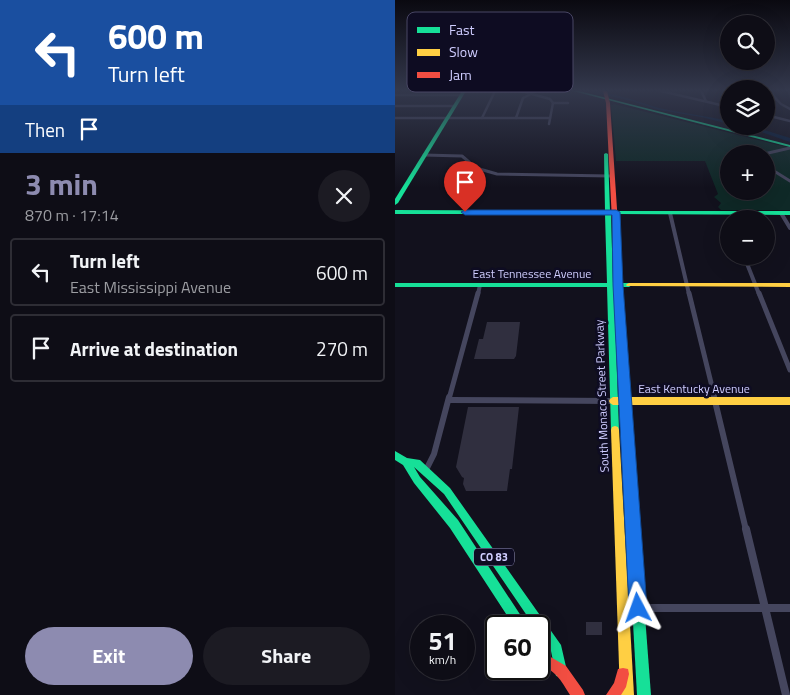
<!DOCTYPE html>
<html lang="en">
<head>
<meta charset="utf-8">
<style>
  :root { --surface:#0e0d16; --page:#1c1b23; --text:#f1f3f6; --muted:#9b9ca1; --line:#2e2d35; --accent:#8d8bb0 }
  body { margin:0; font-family:"Titillium Web",sans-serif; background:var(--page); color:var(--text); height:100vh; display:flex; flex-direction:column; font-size:19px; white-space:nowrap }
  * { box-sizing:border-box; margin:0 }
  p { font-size:16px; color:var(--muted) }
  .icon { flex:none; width:28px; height:28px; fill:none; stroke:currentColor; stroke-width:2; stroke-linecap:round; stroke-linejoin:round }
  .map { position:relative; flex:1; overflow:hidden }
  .drawer { display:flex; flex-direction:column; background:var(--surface); width:395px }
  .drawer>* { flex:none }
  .banner { background:#1a4fa0; color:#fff; overflow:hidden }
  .buttons { position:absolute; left:325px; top:15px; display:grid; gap:10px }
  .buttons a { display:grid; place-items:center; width:55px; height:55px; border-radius:50%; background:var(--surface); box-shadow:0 5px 20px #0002,0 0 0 1px var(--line); font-size:25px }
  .speed { position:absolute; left:15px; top:615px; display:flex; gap:10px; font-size:25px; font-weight:700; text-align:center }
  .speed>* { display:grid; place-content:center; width:65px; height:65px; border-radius:50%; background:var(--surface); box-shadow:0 5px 20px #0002,0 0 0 1px var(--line); line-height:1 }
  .speed small { font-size:12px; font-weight:400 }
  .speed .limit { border:2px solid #111; border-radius:8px; background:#fff; color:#111 }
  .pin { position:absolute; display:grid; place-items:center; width:42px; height:42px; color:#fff; margin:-51px -21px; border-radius:50% 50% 50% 0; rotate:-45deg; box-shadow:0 0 5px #0007 }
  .pin .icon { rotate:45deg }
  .me { position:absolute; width:55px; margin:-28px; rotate:356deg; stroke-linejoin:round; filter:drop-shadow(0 0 4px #0008) }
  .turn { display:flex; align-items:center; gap:18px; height:105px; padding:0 25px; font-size:22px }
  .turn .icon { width:65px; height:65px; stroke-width:2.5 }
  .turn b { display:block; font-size:35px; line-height:42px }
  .then { display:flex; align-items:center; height:48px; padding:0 25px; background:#0003; gap:10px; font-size:19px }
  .round { display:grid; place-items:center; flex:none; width:52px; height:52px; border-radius:26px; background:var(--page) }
  .summary { display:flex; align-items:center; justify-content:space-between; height:85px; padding:0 25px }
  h1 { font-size:30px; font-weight:700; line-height:38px; color:var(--accent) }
  .cta { display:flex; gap:10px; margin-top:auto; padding:10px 25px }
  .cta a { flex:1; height:58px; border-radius:30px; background:var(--accent); color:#fff; font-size:20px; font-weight:700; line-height:58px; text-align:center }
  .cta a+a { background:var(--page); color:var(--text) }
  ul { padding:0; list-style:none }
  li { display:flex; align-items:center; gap:15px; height:68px; margin:0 10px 8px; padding:0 15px; border:2px solid var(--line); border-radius:5px }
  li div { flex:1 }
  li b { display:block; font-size:19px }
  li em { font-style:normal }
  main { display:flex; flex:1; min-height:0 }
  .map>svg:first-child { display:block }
  .green { fill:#0f2927; fill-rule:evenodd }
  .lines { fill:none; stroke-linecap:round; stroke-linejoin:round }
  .river { fill:#071f3e; fill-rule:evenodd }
  .building { fill:#302f3f }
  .street-far5 { stroke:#45465e; stroke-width:2.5 }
  .street-far4 { stroke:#45465e; stroke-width:3 }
  .street-far3 { stroke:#45465e; stroke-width:4 }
  .street-far2 { stroke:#45465e; stroke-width:5 }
  .street-far1 { stroke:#45465e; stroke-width:6 }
  .street { stroke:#45465e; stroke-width:8 }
  .fast { fill:#16e098; fill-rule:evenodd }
  .slow { fill:#ffcf43; fill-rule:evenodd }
  .jam { fill:#f24e42; fill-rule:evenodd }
  .route { fill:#1a73e8; stroke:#114b97 }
  .labels { text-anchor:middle; stroke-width:5; stroke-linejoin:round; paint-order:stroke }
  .shield { fill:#0e0c22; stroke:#9593bd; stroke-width:1 }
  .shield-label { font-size:11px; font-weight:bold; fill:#cfcdff }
  .street-label { font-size:12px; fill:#cfcdff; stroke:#0e0c22 }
  .key { fill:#0e0c22; stroke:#484664; stroke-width:1 }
  .key-label { font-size:14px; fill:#cfcdff }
</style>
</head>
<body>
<main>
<section class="drawer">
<div class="banner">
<div class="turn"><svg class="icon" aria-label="left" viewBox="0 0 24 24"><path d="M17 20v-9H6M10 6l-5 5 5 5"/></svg><div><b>600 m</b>Turn left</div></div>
<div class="then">Then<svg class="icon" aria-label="arrive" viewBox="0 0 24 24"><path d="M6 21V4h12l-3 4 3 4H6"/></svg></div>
</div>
<div class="summary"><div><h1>3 min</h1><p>870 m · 17:14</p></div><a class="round"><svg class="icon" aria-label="close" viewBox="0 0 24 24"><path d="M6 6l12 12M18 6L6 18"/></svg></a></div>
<ul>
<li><svg class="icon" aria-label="left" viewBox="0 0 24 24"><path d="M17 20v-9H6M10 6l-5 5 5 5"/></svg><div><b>Turn left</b><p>East Mississippi Avenue</p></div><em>600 m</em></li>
<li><svg class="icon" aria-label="arrive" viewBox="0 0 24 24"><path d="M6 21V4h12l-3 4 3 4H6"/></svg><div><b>Arrive at destination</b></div><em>270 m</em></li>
</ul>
<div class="cta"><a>Exit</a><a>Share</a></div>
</section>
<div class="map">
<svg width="395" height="695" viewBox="0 0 395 695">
  <rect width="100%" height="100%" fill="#12111d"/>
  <path class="green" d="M219,104L395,148V210H326L323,207L326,203L319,197L323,194L310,161H221L216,105ZM334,154H371V191H334Z"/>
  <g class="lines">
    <g class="river">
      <path d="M192,91C217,91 240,101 264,108C287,113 311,116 334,121V124L306,117L264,110L236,101Z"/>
      <polygon points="349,126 357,126 395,138 395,142"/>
    </g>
  </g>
  <g class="building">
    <polygon points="92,322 125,322 121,356 119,359 79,359 84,339 88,339"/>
    <polygon points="73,407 124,407 117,469 115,469 112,491 71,491 68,484 69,478 67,477 61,467"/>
    <rect x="191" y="622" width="16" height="13"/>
  </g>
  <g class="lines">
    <g class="street-far5">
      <polyline points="126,91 155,99 158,103 173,103"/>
      <polyline points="266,91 334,107"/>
      <polyline points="306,91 311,101"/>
      <polyline points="374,91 386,104 395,109"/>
      <polyline points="0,95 67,95"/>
      <polyline points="0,106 60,106"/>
      <polyline points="371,115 395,121"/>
      <polyline points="0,118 155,118"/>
      <polyline points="87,118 100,91"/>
      <polyline points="121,118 128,98 142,91"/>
      <polyline points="154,124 158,103"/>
    </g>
    <g class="street-far4">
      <polyline points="369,154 395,148"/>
      <polyline points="29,155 67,156 81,168 102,174 215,176"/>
      <polyline points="371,166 395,181"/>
    </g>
    <g class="street-far3">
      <polyline points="275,213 294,294"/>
      <polyline points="386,213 395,228"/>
      <polyline points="349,256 364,294"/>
      <polyline points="83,294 85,285"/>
    </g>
    <g class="street-far2">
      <polyline points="294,293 320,399"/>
      <polyline points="364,293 395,370"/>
      <polyline points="54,399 83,293"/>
    </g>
    <g class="street-far1">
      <polyline points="319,397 351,530"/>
      <polyline points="54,400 218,401"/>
      <polyline points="31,470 39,454 54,397"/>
    </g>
    <g class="street">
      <polyline points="351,529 391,695"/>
      <polyline points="246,608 395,608"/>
    </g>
    <g class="fast">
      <polygon points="67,91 71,91 3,203 0,205 0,199"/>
      <polygon points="178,91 184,91 395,145 395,147"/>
      <polygon points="211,153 213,154 215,211 395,211 395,215 216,214 218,283 234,283 237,285 234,287 219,287 224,430 223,433 220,434 217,433 216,430 212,287 0,287 0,283 212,283 210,214 0,214 0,210 210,211 209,154"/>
      <polygon points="0,451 12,458 25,460 55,488 166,645 172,671 171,676 166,677 161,676 156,651 144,633 144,626 139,626 49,494 19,467 25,477 63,520 130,622 132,626 119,626 55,528 19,483 8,465 0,460"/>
      <polygon points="236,491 240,493 241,496 256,695 242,695 231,496 232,493"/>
    </g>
    <g class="slow">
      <polygon points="234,283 395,283 395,287 232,286 231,285 232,284"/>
      <polygon points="218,397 395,397 395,405 218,405 215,403 214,401 215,399"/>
      <polygon points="220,426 223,427 224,430 239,695 225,695 216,430 217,427"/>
    </g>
    <g class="jam">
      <polygon points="208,91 212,91 215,103 241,496 240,499 236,501 232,499 231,496 211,103"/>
      <path d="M144,644L148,646L154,656L171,666L188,690L190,695H175C171,689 167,681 161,675C146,660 142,670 144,644Z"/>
      <polygon points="228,668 233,669 234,674 231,687 226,695 211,695 219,683 223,669"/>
    </g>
  </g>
  <linearGradient id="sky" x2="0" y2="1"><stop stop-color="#0a0910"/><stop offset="0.48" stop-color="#33384c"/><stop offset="1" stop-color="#33384c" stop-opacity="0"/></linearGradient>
  <rect width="395" height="188" fill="url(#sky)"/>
  <polygon class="route" points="221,210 225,212 228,285 252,608 250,614 243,617 237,614 234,608 218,285 217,215 70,215 66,212 70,210"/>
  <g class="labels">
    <rect class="shield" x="79" y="548.5" width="40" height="17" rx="4"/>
    <g class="shield-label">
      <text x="99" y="561">CO 83</text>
    </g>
    <g class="street-label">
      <text x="137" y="278">East Tennessee Avenue</text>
      <text x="299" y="393">East Kentucky Avenue</text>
      <text transform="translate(207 396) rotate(-92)" y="4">South Monaco Street Parkway</text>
    </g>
  </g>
  <rect x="12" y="12" width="166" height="80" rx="8" class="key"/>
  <rect x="22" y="27" width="23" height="6" fill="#16e098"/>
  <rect x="22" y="49" width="23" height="7" fill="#ffcf43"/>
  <rect x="22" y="72" width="23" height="6" fill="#f24e42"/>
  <g class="key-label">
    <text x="54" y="35">Fast</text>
    <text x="54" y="57">Slow</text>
    <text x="54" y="80">Jam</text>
  </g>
</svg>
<div class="buttons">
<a><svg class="icon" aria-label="search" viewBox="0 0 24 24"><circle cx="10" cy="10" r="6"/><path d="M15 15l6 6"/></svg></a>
<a><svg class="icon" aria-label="layers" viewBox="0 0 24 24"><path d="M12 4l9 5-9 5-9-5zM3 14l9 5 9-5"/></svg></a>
<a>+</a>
<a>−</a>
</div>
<div class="speed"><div>51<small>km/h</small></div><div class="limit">60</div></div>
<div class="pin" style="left:70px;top:212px;background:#d93025"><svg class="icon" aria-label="arrive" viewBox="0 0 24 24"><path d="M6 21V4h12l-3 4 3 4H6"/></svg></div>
<svg class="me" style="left:243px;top:608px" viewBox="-20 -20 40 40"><path d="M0-17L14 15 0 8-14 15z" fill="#1a73e8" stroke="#fff" stroke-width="4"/></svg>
</div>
</main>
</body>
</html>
